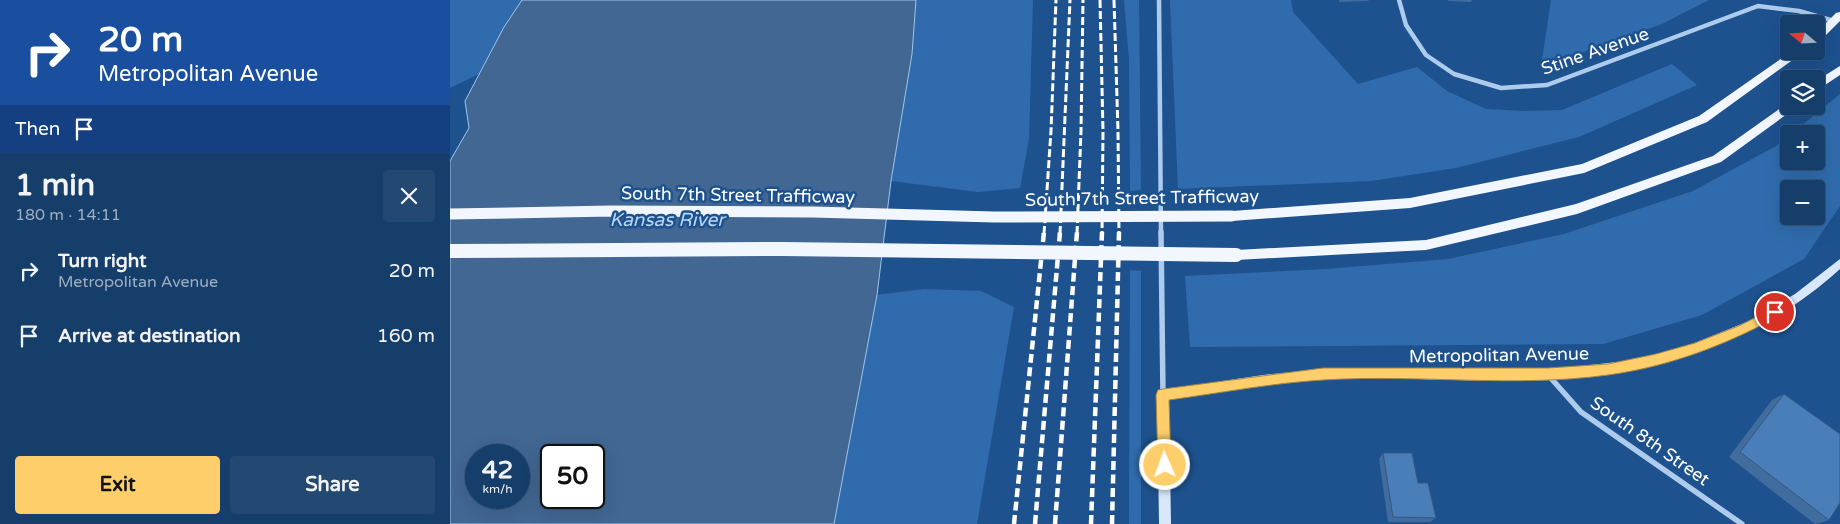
<!DOCTYPE html>
<html lang="en">
<head>
<meta charset="utf-8">
<style>
  :root { --surface:#163e6b; --page:#234973; --text:#f1f3f6; --muted:#9eaec1; --line:#35577e; --accent:#fdce6a }
  body { margin:0; font-family:"Varela Round",sans-serif; background:var(--page); color:var(--text); height:100vh; display:flex; flex-direction:column; font-size:19px; white-space:nowrap }
  * { box-sizing:border-box; margin:0 }
  p { font-size:16px; color:var(--muted) }
  .icon { flex:none; width:28px; height:28px; fill:none; stroke:currentColor; stroke-width:2; stroke-linecap:round; stroke-linejoin:round }
  .map { position:relative; flex:1; overflow:hidden }
  .drawer { display:flex; flex-direction:column; background:var(--surface); width:450px }
  .drawer>* { flex:none }
  .guide { background:#1a4fa0; color:#fff; overflow:hidden }
  .needle { width:32px; rotate:289deg }
  .tools { position:absolute; left:1330px; top:15px; display:grid; gap:10px }
  .tools a { display:grid; place-items:center; width:45px; height:45px; border-radius:5px; background:var(--surface); box-shadow:0 5px 20px #0002,0 0 0 1px var(--line); font-size:25px }
  .speed { position:absolute; left:15px; top:444px; display:flex; gap:10px; font-size:25px; font-weight:700; text-align:center }
  .speed>* { display:grid; place-content:center; width:65px; height:65px; border-radius:50%; background:var(--surface); box-shadow:0 5px 20px #0002,0 0 0 1px var(--line); line-height:1 }
  .speed small { font-size:12px; font-weight:400 }
  .speed .limit { border:2px solid #111; border-radius:8px; background:#fff; color:#111 }
  .pin { position:absolute; display:grid; place-items:center; width:42px; height:42px; color:#fff; margin:-21px; border:2px solid #fff; border-radius:50%; box-shadow:0 1px 5px #0007 }
  .me { position:absolute; width:55px; margin:-28px; rotate:358deg; stroke-linejoin:round; filter:drop-shadow(0 0 4px #0008) }
  .turn { display:flex; align-items:center; gap:18px; height:105px; padding:0 15px; font-size:22px }
  .turn .icon { width:65px; height:65px; stroke-width:2.5 }
  .turn b { display:block; font-size:35px; line-height:42px }
  .then { display:flex; align-items:center; height:48px; padding:0 15px; background:#0003; gap:10px; font-size:19px }
  .round { display:grid; place-items:center; flex:none; width:52px; height:52px; border-radius:5px; background:var(--page) }
  .headline { display:flex; align-items:center; justify-content:space-between; height:85px; padding:0 15px }
  h1 { font-size:30px; font-weight:700; line-height:38px }
  .action { display:flex; gap:10px; margin-top:auto; padding:10px 15px }
  .action a { flex:1; height:58px; border-radius:5px; background:var(--accent); color:#111; font-size:20px; font-weight:700; line-height:58px; text-align:center }
  .action a+a { background:var(--page); color:var(--text) }
  ul { padding:0; list-style:none }
  li { display:flex; align-items:center; gap:15px; height:65px; padding:0 15px }
  li div { flex:1 }
  li b { display:block; font-size:19px }
  li em { font-style:normal }
  main { display:flex; flex:1; min-height:0 }
  .map>svg:first-child { display:block }
  .green { fill:#306cad; fill-rule:evenodd }
  .water { fill:#426793; stroke:#9fc6ef; fill-rule:evenodd }
  .lines { fill:none; stroke-linecap:round; stroke-linejoin:round }
  .street-far1 { stroke:#accbed; stroke-width:4.5 }
  .street { stroke:#accbed; stroke-width:5.5 }
  .secondary { fill:#d8e8fa; fill-rule:evenodd }
  .primary { fill:#f2f7ff; fill-rule:evenodd }
  .rail-far1 { stroke:#fff; stroke-width:3; stroke-dasharray:8 3; stroke-linecap:butt }
  .rail { stroke:#fff; stroke-width:4.5; stroke-dasharray:9 4.5; stroke-linecap:butt }
  .primary-bridge-far1 { stroke:#f2f7ff; stroke-width:11 }
  .primary-bridge { stroke:#f2f7ff; stroke-width:14 }
  .wall { fill:#406c9e }
  .building { fill:#4a7eb8; stroke:#345881 }
  .route { fill:#fdce6a; stroke:#a48645 }
  .labels { text-anchor:middle; stroke-width:5; stroke-linejoin:round; paint-order:stroke }
  .street-label { font-size:18px; fill:#fff; stroke:#1d528f }
  .water-label { font-size:19px; font-style:italic; fill:#b8d5f4; stroke:#1d528f }
</style>
</head>
<body>
<main>
<section class="drawer">
<div class="guide">
<div class="turn"><svg class="icon" aria-label="right" viewBox="0 0 24 24"><path d="M7 20v-9h11M14 6l5 5-5 5"/></svg><div><b>20 m</b>Metropolitan Avenue</div></div>
<div class="then">Then<svg class="icon" aria-label="arrive" viewBox="0 0 24 24"><path d="M6 21V4h12l-3 4 3 4H6"/></svg></div>
</div>
<div class="headline"><div><h1>1 min</h1><p>180 m · 14:11</p></div><a class="round"><svg class="icon" aria-label="close" viewBox="0 0 24 24"><path d="M6 6l12 12M18 6L6 18"/></svg></a></div>
<ul>
<li><svg class="icon" aria-label="right" viewBox="0 0 24 24"><path d="M7 20v-9h11M14 6l5 5-5 5"/></svg><div><b>Turn right</b><p>Metropolitan Avenue</p></div><em>20 m</em></li>
<li><svg class="icon" aria-label="arrive" viewBox="0 0 24 24"><path d="M6 21V4h12l-3 4 3 4H6"/></svg><div><b>Arrive at destination</b></div><em>160 m</em></li>
</ul>
<div class="action"><a>Exit</a><a>Share</a></div>
</section>
<div class="map">
<svg width="1390" height="524" viewBox="0 0 1390 524">
  <rect width="100%" height="100%" fill="#1d528f"/>
  <g class="green">
    <polygon points="0,0 72,0 54,27 29,74 0,88"/>
    <polygon points="466,0 583,0 579,139 570,188 528,192 441,181 462,54"/>
    <polygon points="674,0 689,0 691,190 680,191 679,59"/>
    <polygon points="720,0 841,0 843,12 908,84 967,67 997,91 1036,109 1074,111 1112,110 1222,64 1247,85 1129,137 1006,168 921,181 728,189"/>
    <polygon points="1101,0 1259,0 1212,24 1091,67"/>
    <path d="M1390,94V206L1354,259L1252,315L1153,344L740,347L735,276L876,269L998,259L1114,234L1243,191L1326,146L1339,135V161H1366V134H1341ZM1339,189H1366V216H1339Z"/>
    <polygon points="680,270 691,271 691,524 679,524"/>
    <polygon points="474,289 531,291 564,307 527,524 384,524 427,295"/>
  </g>
  <path class="water" d="M72,0H466L462,54L441,181L427,295L384,524H0V161L19,128L15,101L54,27ZM26,455H69V498H26ZM101,455H144V498H101Z"/>
  <g class="lines">
    <g class="street-far1">
      <polyline points="709,0 711,234"/>
      <polyline points="949,0 956,25 976,55 1004,74 1051,88 1097,85 1308,6 1349,11 1384,21"/>
    </g>
    <g class="street">
      <polyline points="711,232 713,395"/>
      <polyline points="1099,376 1131,412 1292,524"/>
    </g>
    <path class="secondary" d="M1390,259V269C1353,303 1311,328 1265,345C1239,355 1213,364 1185,370C1084,390 978,375 876,379C823,381 771,391 719,399L721,524H709L707,395L709,391L713,390L813,375L874,369H1086L1122,367L1185,360L1242,344L1299,321L1345,294Z"/>
    <g class="primary">
      <polygon points="1390,12 1390,21 1370,41 1366,42 1366,33 1386,13"/>
      <polygon points="1342,51 1355,51 1257,122 1134,173 960,208 782,221 778,219 776,216 778,213 782,211 960,198 1132,164 1249,116"/>
      <polygon points="1390,66 1390,75 1366,91 1366,81"/>
      <polygon points="1339,102 1339,106 1345,106 1344,109 1271,162 1127,214 976,250 786,260 782,259 780,255 782,251 786,250 976,240 1126,204 1263,156"/>
    </g>
    <g class="rail-far1">
      <polyline points="650,0 653,131 652,234"/>
      <polyline points="664,0 668,131 669,234"/>
      <polyline points="594,234 601,131 606,0"/>
      <polyline points="610,234 620,0"/>
      <polyline points="627,234 631,131 633,0"/>
    </g>
    <g class="rail">
      <polyline points="564,524 594,232"/>
      <polyline points="585,524 610,232"/>
      <polyline points="605,524 627,232"/>
      <polyline points="641,524 652,232"/>
      <polyline points="662,524 669,232"/>
    </g>
    <polyline class="primary-bridge-far1" points="0,214 161,211 363,212 544,217 782,216"/>
    <polyline class="primary-bridge" points="0,251 332,249 786,255"/>
  </g>
  <g class="wall">
    <polygon points="889,0 919,0 918,1 889,2"/>
    <polygon points="998,0 1022,0 1021,2 998,1"/>
    <polygon points="1334,394 1379,520 1366,524 1365,524 1279,457 1322,400"/>
    <polygon points="933,453 968,483 986,518 980,522 938,522 929,459"/>
  </g>
  <g class="building">
    <polygon points="1334,394 1390,434 1390,503 1379,520 1290,452"/>
    <polygon points="933,453 962,453 968,483 978,483 986,518 943,517"/>
  </g>
  <path class="route" d="M1325,307L1329,309L1331,312L1329,316C1276,345 1218,367 1158,375C1064,388 968,374 873,380C823,383 770,393 719,400L721,465L719,470L715,472L710,470L708,465L706,395L708,390L713,389L873,368H1098L1158,364L1206,354L1245,343L1291,325Z"/>
  <g class="labels">
    <g class="street-label">
      <text transform="translate(1145 51) rotate(-19)" y="6">Stine Avenue</text>
      <text transform="translate(288 195) rotate(1)" y="6">South 7th Street Trafficway</text>
      <text transform="translate(692 198) rotate(-1)" y="6">South 7th Street Trafficway</text>
      <text transform="translate(1049 355) rotate(-1)" y="6">Metropolitan Avenue</text>
      <text transform="translate(1200 441) rotate(35)" y="6">South 8th Street</text>
    </g>
    <g class="water-label">
      <text x="217" y="226">Kansas River</text>
    </g>
  </g>
</svg>
<div class="tools">
<a><svg class="needle" viewBox="-14 -14 28 28"><path d="M0-13l5 13h-10z" fill="#e53935"/><path d="M0 13l5-13h-10z" fill="#9eaec1"/></svg></a>
<a><svg class="icon" aria-label="layers" viewBox="0 0 24 24"><path d="M12 4l9 5-9 5-9-5zM3 14l9 5 9-5"/></svg></a>
<a>+</a>
<a>−</a>
</div>
<div class="speed"><div>42<small>km/h</small></div><div class="limit">50</div></div>
<div class="pin" style="left:1325px;top:312px;background:#d93025"><svg class="icon" aria-label="arrive" viewBox="0 0 24 24"><path d="M6 21V4h12l-3 4 3 4H6"/></svg></div>
<svg class="me" style="left:715px;top:465px" viewBox="-20 -20 40 40"><circle r="17" fill="#fdce6a" stroke="#fff" stroke-width="3"/><path d="M0-11L8 9 0 5-8 9z" fill="#fff"/></svg>
</div>
</main>
</body>
</html>
